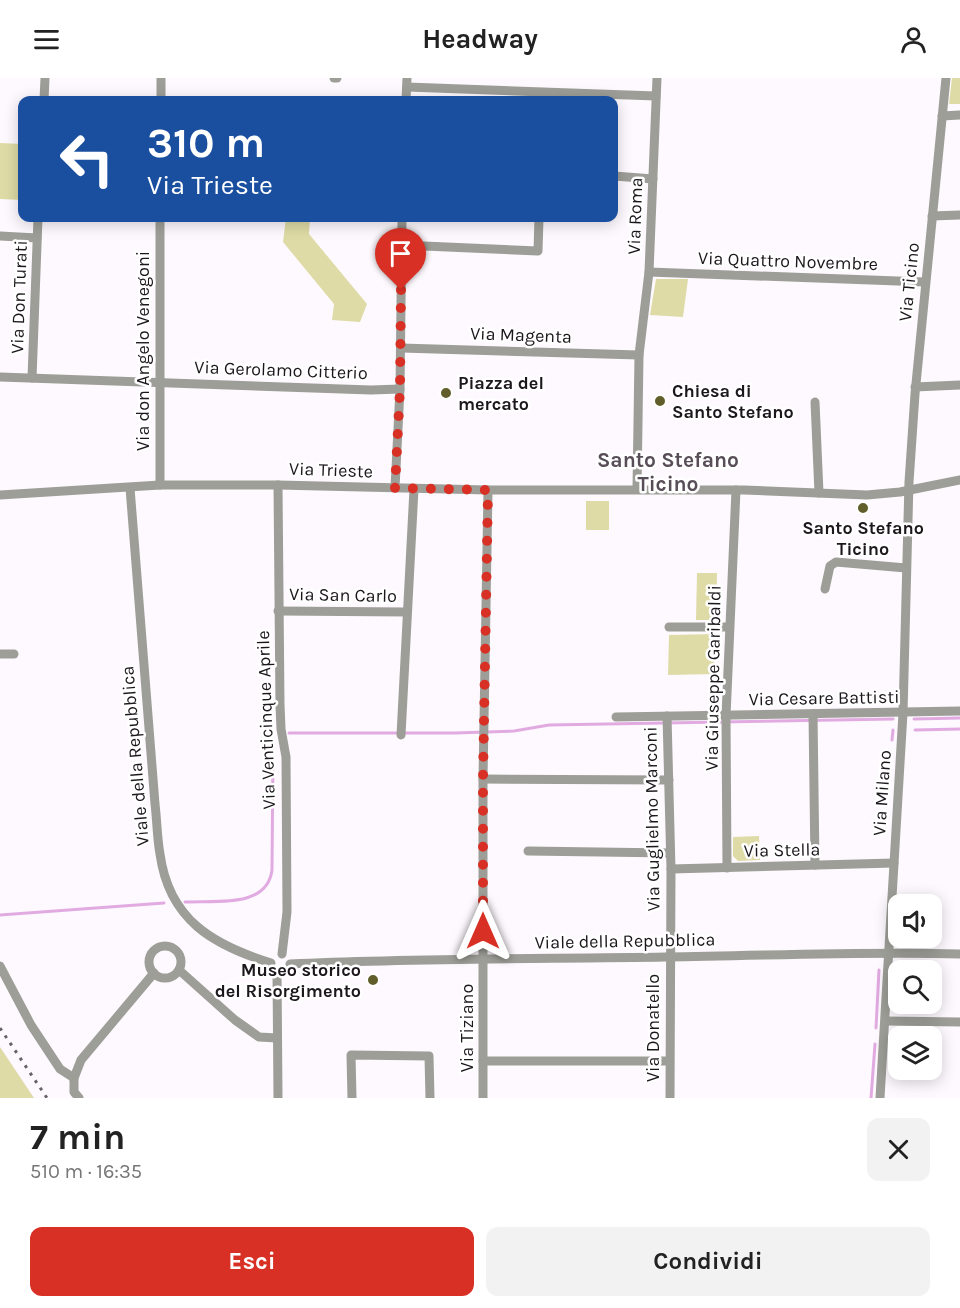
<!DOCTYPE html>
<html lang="it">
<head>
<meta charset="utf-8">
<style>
  :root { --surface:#fff; --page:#f2f2f2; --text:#222; --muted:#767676; --accent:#d93025 }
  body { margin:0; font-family:Karla,sans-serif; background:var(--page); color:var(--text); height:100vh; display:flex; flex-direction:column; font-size:22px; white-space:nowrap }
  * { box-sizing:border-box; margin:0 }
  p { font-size:20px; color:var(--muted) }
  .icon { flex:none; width:33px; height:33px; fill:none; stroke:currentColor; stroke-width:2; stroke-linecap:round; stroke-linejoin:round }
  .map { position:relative; height:1020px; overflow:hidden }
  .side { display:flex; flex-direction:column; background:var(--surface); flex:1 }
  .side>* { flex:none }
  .hud { position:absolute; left:18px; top:18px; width:600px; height:126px; border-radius:12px; box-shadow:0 3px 15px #0003; background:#1a4fa0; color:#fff; overflow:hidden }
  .buttons { position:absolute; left:888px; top:816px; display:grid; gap:12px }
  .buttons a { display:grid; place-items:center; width:54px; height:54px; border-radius:12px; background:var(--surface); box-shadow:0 3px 15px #0003; font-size:30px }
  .pin { position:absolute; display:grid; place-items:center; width:51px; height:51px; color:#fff; margin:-62px -26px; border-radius:50% 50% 50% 0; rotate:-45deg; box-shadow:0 0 6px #0007 }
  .pin .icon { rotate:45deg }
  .me { position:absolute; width:66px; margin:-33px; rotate:0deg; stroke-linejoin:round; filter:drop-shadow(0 0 4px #0008) }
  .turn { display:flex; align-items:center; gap:21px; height:126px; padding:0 30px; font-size:27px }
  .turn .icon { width:78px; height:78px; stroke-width:2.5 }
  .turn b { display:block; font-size:42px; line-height:51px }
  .round { display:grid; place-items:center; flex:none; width:63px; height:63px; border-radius:12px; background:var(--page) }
  .overview { display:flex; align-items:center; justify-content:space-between; height:102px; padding:0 30px }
  h1 { font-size:36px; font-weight:700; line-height:45px }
  .button { display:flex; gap:12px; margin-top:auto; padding:12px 30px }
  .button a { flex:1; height:69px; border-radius:12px; background:var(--accent); color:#fff; font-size:24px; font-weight:700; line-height:69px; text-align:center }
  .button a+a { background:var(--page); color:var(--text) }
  header { display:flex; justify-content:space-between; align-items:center; height:78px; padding:0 30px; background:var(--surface); font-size:27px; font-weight:700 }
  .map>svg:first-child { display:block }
  .green { fill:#dedba6 }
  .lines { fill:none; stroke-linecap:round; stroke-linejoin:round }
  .stream { stroke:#e1abe2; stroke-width:3 }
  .street { stroke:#9e9e98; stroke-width:9 }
  .rail { stroke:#666266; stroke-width:3; stroke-dasharray:3 6; stroke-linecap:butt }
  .route { stroke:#d93025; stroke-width:10; stroke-dasharray:0 18 }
  .poi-dot { fill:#615e2b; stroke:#fff; stroke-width:2 }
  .labels { text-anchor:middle; stroke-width:5; stroke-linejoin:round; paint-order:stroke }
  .street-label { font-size:18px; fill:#1b171b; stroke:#fff }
  .poi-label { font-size:18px; font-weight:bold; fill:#1b171b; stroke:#fff; text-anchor:start }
  .quarter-label { font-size:21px; font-weight:bold; fill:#584e58; stroke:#fff }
</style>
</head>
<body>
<header><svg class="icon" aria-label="menu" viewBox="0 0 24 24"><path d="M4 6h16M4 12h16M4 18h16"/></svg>Headway<svg class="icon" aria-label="person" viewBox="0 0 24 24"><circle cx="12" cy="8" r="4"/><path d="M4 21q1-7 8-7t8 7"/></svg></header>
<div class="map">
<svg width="960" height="1020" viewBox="0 0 960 1020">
  <rect width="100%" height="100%" fill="#fef9fe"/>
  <g class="green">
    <polygon points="952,0 960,0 960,26 949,26"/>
    <polygon points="0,65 22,66 22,122 0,121"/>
    <polygon points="286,140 310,140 309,156 367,226 360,244 332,242 334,226 283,164"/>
    <polygon points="656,201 688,201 683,239 650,237"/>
    <rect x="586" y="423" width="23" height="29"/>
    <polygon points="697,495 717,495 716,542 696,542"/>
    <polygon points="715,556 714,596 668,597 669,557"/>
    <polygon points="759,758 760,782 738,783 733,778 733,759"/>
    <polygon points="0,969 34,1020 0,1020"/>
  </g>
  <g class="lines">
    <g class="stream">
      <polyline points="914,641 960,640"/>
      <polyline points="915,652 960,651"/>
      <polyline points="289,655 455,655 514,653 549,647 893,641"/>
      <polyline points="892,662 893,652"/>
      <path d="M185,824C215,822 267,831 272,792L273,672"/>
      <polyline points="0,837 164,825"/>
      <polyline points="876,950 879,892"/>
      <polyline points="871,1020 875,966"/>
    </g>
    <g class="street">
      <polyline points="161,0 161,22"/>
      <polyline points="334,0 337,0"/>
      <polyline points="407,9 656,18"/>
      <polyline points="44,22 45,0"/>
      <polyline points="406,22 407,0"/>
      <polyline points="942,38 960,37"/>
      <polyline points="614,98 653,101"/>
      <polyline points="932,138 960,137"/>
      <polyline points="160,140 160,407"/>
      <polyline points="0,158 37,160"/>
      <polyline points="401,167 538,173 539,140"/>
      <polyline points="649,194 925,204"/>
      <polyline points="401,270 639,277"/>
      <polyline points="0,299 371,312 400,311"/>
      <polyline points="32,300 38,140"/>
      <polyline points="915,309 960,307"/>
      <polyline points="815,324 819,415"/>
      <polyline points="278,407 280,627 281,651 286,679 287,834 282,876"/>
      <path d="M130,410L155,726C157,742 157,760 160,776C169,842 213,867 271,885"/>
      <polyline points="395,410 400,311 402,140"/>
      <polyline points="637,411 639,277 649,194 657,0"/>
      <polyline points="0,417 160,407 278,407 488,412 744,412 867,417 900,414 960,402"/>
      <polyline points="825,511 830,488 836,484 906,490"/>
      <polyline points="278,533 407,534"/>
      <polyline points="669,549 729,549"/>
      <polyline points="0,576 14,576"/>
      <polyline points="813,636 815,787"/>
      <polyline points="667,638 671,791 670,1020"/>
      <polyline points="616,639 960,633"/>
      <polyline points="401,657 414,411"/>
      <polyline points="483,701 669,702"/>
      <polyline points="528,773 670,775"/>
      <polyline points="727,790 726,638 736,412"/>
      <polyline points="671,791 894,785"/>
      <circle cx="165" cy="884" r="16"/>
      <path d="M290,886C415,880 540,881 666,879C764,878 862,873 960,876"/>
      <polyline points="0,888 31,947 60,991 74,1000"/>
      <polyline points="179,892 235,942 259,959 277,960"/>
      <polyline points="277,894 278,1020"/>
      <polyline points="886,943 960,944"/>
      <polyline points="483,983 669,983"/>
      <polyline points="79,1020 74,1014 74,1000 81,982 154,895"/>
      <polyline points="352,1020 351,977 429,978 430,1020"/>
      <polyline points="483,1020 483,701 488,412"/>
      <polyline points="880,1020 903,635 909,404 915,316 946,0"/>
    </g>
    <polyline class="rail" points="0,950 47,1020"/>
  </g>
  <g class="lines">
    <polyline class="route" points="401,212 400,311 395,410 488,412 483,701 483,853"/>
  </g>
  <g class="poi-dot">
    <circle cx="446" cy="315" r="6"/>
    <circle cx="660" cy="323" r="6"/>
    <circle cx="863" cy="430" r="6"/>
    <circle cx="373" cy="902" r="6"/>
  </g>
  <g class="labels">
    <g class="street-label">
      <text transform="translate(635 138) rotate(-88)" y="6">Via Roma</text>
      <text transform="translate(788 183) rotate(2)" y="6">Via Quattro Novembre</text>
      <text transform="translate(909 204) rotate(-84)" y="6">Via Ticino</text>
      <text transform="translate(19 219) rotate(-88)" y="6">Via Don Turati</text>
      <text transform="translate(521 257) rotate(2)" y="6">Via Magenta</text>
      <text transform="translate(143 273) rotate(-90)" y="6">Via don Angelo Venegoni</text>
      <text transform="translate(281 292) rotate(2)" y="6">Via Gerolamo Citterio</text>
      <text transform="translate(331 392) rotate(2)" y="6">Via Trieste</text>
      <text transform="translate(343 517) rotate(1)" y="6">Via San Carlo</text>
      <text transform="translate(713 600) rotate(-89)" y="6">Via Giuseppe Garibaldi</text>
      <text transform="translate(824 620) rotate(-1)" y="6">Via Cesare Battisti</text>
      <text transform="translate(266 642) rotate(-92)" y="6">Via Venticinque Aprile</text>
      <text transform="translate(135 678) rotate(-95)" y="6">Viale della Repubblica</text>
      <text transform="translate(882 715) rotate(-86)" y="6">Via Milano</text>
      <text transform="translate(652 741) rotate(-91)" y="6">Via Guglielmo Marconi</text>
      <text transform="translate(782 772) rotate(-1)" y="6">Via Stella</text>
      <text transform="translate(625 863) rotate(-1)" y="6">Viale della Repubblica</text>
      <text transform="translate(467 950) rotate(-90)" y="6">Via Tiziano</text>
      <text transform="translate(653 950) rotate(-90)" y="6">Via Donatello</text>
    </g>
    <g class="poi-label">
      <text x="458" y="311">Piazza del<tspan x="458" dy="21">mercato</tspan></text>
      <text x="672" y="319">Chiesa di<tspan x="672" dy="21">Santo Stefano</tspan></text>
      <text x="863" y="456" text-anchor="middle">Santo Stefano<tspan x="863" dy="21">Ticino</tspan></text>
      <text x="361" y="898" text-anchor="end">Museo storico<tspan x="361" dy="21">del Risorgimento</tspan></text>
    </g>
    <g class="quarter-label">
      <text x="668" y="389">Santo Stefano<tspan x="668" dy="24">Ticino</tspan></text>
    </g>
  </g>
</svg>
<div class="buttons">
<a><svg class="icon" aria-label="sound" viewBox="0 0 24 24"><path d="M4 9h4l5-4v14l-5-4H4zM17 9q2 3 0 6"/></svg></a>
<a><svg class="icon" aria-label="search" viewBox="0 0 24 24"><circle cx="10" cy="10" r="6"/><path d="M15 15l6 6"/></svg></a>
<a><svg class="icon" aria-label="layers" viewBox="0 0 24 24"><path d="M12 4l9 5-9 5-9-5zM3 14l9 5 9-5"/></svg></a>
</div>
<div class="pin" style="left:401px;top:212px;background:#d93025"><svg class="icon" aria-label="arrive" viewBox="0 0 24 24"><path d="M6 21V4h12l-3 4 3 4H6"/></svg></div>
<svg class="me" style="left:483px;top:853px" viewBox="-20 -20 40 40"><path d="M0-17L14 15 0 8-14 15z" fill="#d93025" stroke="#fff" stroke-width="4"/></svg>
<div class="hud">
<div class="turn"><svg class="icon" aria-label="left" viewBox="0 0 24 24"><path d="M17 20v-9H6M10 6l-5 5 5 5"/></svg><div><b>310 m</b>Via Trieste</div></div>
</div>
</div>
<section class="side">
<div class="overview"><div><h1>7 min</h1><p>510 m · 16:35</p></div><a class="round"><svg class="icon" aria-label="close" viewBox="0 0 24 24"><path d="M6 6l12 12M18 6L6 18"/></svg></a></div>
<div class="button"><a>Esci</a><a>Condividi</a></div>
</section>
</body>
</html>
